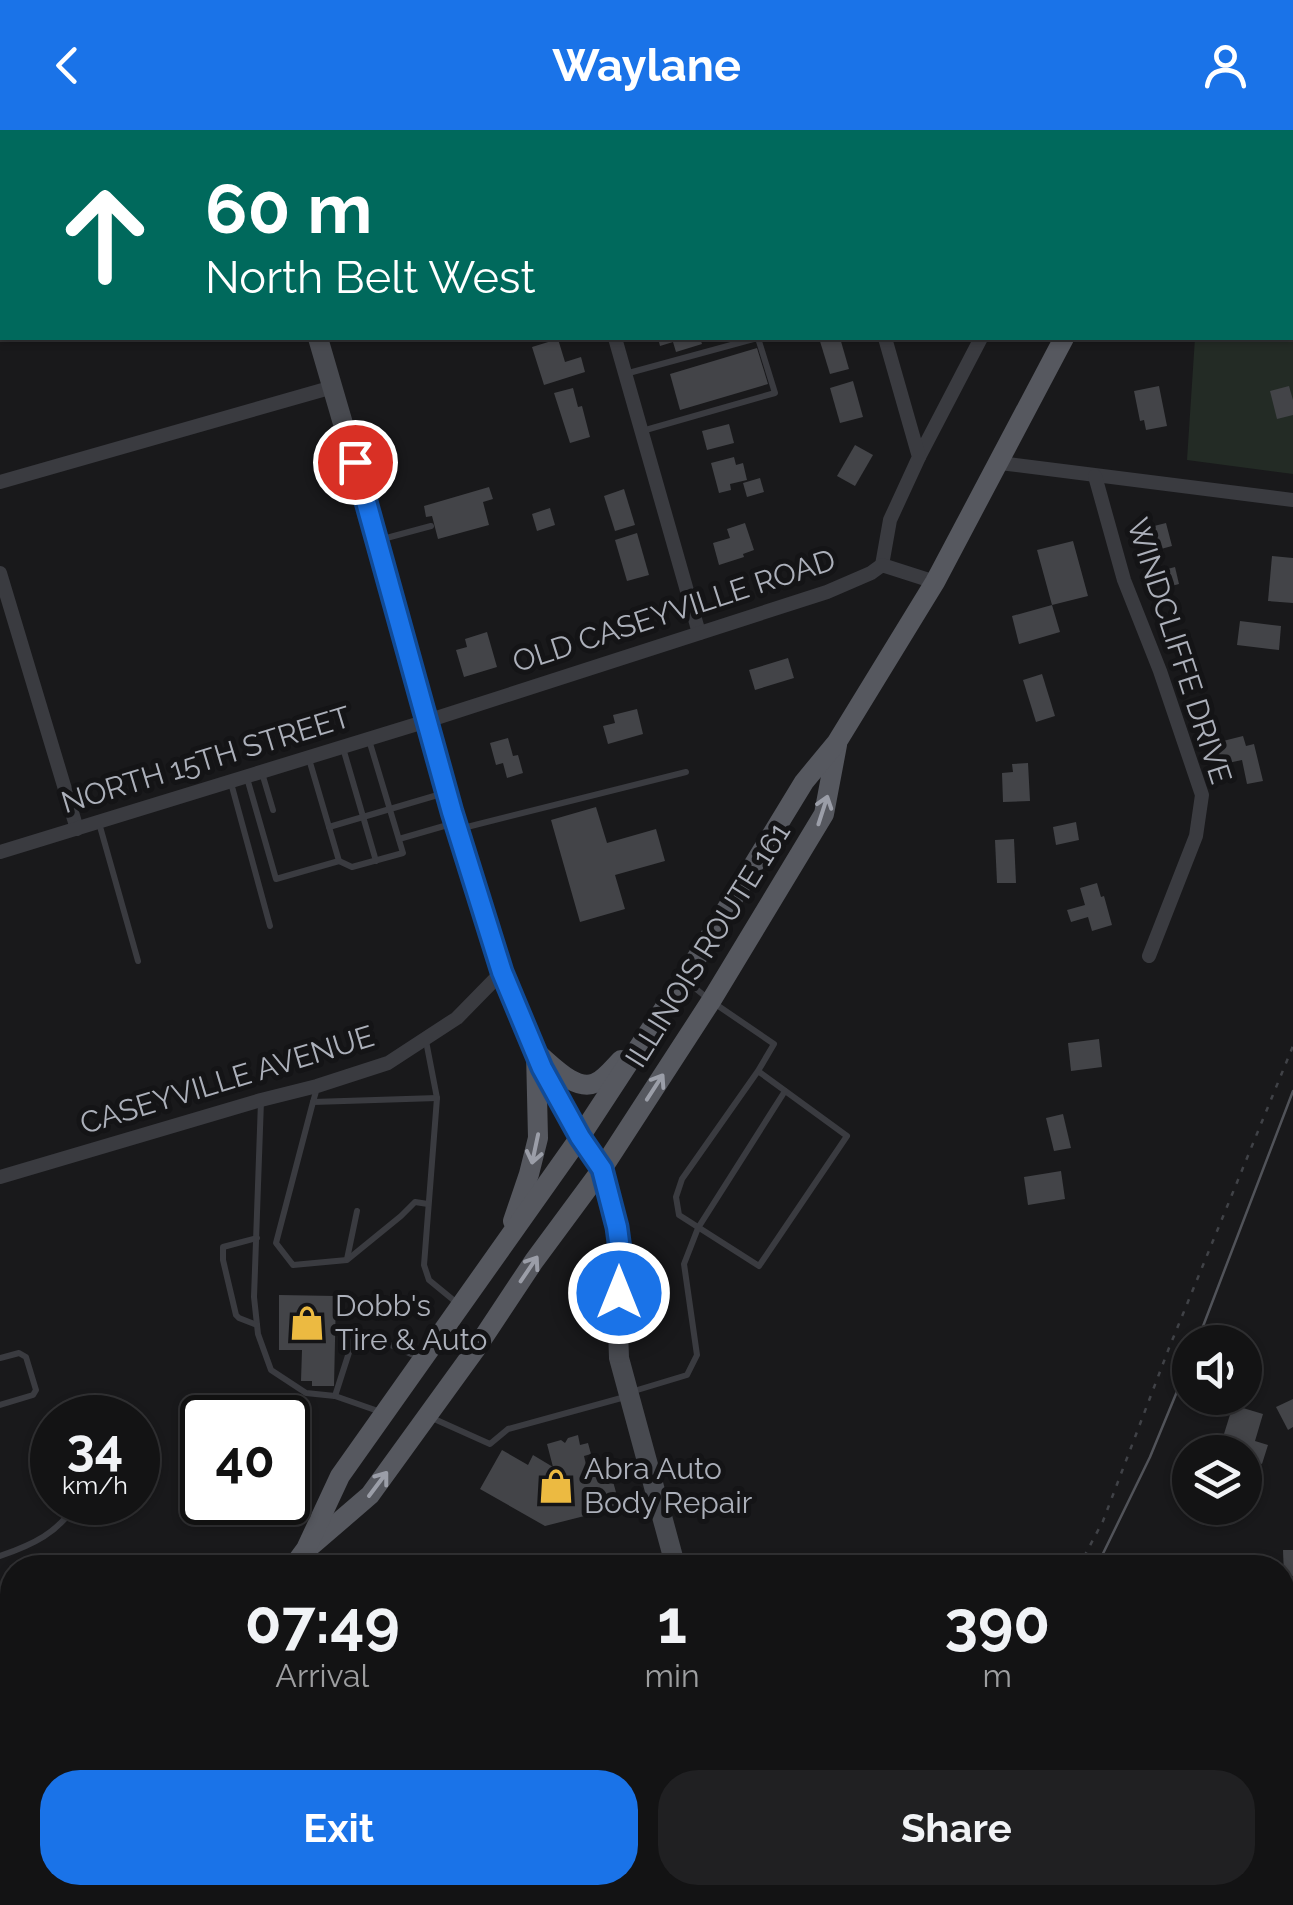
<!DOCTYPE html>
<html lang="en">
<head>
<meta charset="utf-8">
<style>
  :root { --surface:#131314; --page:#202022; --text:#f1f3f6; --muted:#9d9ea0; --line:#323234; --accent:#1a73e8 }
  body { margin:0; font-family:Raleway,sans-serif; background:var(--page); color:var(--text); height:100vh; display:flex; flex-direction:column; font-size:38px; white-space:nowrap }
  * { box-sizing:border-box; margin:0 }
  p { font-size:32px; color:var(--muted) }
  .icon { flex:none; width:55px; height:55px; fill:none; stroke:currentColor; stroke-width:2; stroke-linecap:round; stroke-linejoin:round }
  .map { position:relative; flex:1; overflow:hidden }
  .details { position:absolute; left:0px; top:1425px; width:1295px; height:350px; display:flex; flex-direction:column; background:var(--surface); border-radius:40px 40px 0 0; box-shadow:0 2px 8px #0004,0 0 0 2px var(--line) }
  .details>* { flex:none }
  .hud { position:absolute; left:0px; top:0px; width:1295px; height:210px; box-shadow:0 2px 8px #0004,0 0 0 2px var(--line); background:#00695c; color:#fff; overflow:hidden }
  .tools { position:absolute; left:1172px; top:1195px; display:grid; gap:20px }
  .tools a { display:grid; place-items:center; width:90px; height:90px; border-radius:50%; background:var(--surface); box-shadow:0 2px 8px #0004,0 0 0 2px var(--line); font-size:50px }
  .speed { position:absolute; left:30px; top:1265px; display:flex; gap:20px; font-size:50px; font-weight:700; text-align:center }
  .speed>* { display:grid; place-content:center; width:130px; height:130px; border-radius:50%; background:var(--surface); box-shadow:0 2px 8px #0004,0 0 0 2px var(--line); line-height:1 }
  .speed small { font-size:25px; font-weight:400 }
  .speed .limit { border:5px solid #111; border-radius:15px; background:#fff; color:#111 }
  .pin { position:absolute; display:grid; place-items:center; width:85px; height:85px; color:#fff; margin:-42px; border:5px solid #fff; border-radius:50%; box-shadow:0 2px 10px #0007 }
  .me { position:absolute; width:110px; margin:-55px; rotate:0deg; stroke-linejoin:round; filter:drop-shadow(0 0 8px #0008) }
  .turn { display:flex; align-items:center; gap:35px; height:210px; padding:0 40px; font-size:45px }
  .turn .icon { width:130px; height:130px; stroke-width:2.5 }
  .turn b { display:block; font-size:70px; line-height:85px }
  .eta { display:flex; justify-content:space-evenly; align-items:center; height:170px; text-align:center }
  .eta b { font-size:60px; font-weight:700; line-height:70px }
  .button { display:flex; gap:20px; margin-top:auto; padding:20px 40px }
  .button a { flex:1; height:115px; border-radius:40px; background:var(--accent); color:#fff; font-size:40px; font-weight:700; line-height:115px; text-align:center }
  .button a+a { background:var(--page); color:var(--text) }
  header { display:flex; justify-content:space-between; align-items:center; height:130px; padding:0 40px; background:var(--accent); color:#fff; font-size:45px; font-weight:700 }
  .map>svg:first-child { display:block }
  .green { fill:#232b25 }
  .building { fill:#434448 }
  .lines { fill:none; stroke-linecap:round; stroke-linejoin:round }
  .path { stroke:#404247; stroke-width:2.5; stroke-dasharray:5 8; stroke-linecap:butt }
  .lane { stroke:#3a3b40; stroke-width:6 }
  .street { stroke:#3a3b40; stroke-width:14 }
  .secondary { stroke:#484a50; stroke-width:20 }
  .primary { stroke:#56585f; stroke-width:20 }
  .tram { stroke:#515359; stroke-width:2.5 }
  .oneway { stroke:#9b9ea8 }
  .route-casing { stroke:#114b97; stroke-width:25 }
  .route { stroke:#1a73e8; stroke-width:18 }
  .labels { text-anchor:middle; stroke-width:10; stroke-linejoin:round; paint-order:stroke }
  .street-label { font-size:30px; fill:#acb0ba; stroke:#141416 }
  .poi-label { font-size:30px; fill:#acb0ba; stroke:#141416; text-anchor:start }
</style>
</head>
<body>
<header><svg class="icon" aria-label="back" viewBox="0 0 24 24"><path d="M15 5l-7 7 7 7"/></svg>Waylane<svg class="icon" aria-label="person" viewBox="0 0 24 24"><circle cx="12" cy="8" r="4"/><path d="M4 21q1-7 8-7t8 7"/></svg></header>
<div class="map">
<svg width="1293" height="1775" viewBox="0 0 1293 1775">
  <rect width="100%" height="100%" fill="#19191b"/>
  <polygon class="green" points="1293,190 1293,344 1187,330 1195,208 1292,208"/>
  <g class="building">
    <polygon points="658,208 700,208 702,214 676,222 673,212 660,216"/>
    <polygon points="819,208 840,208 849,239 830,244"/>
    <polygon points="558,209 565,232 581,227 585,242 544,255 532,217"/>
    <polygon points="757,218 768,254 680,280 670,244"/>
    <polygon points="853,251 863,287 840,293 830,258"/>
    <polygon points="1159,256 1167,296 1146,300 1144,290 1140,291 1134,261"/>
    <polygon points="1289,256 1293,270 1293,285 1277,289 1270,261"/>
    <polygon points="573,258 578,277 582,276 590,307 570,313 554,263"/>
    <polygon points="729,294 734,313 707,320 702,301"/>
    <polygon points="855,315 873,325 855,356 837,346"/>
    <polygon points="734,327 736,335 743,333 747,350 730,354 731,360 719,363 711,333"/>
    <polygon points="760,348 764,362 747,367 743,353"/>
    <polygon points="489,357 493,369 483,372 489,395 438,409 432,386 426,387 424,376"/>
    <polygon points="624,359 635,395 615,401 604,366"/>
    <polygon points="550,378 555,395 537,401 532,384"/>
    <polygon points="745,393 754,420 743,424 744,427 719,435 713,413 730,408 727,399"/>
    <polygon points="1166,393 1172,416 1150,422 1145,403 1151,402 1150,397"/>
    <polygon points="637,403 649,445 627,451 615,410"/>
    <polygon points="1073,411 1088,466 1052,475 1060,502 1019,514 1012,486 1052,475 1037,420"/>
    <polygon points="1272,426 1293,428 1293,473 1268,471"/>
    <polygon points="1175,437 1179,454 1164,458 1160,441"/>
    <polygon points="1240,491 1281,496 1279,520 1237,515"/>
    <polygon points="487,502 497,537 464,547 456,520 467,517 465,509"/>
    <polygon points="788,528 794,548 755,560 749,540"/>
    <polygon points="1042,544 1055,586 1036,592 1023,550"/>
    <polygon points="637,579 643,604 608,614 603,596 615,593 613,585"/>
    <polygon points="1243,606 1246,616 1254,614 1263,651 1247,654 1242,630 1228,633 1227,628 1217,631 1214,619 1224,616 1223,611"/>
    <polygon points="508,608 513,626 518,625 523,643 507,648 503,633 496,635 490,613"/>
    <polygon points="1028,633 1030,671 1003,672 1002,643 1013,642 1012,634"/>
    <polygon points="596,677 607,713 656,699 665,731 615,745 625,779 580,792 551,690"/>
    <polygon points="1076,692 1079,710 1056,715 1053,697"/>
    <polygon points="1014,709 1016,753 997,753 995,710"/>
    <polygon points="1097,753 1101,767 1104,766 1112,795 1092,801 1088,787 1071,792 1067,780 1085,775 1080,758"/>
    <polygon points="1099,909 1102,937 1071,941 1068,913"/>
    <polygon points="1063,984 1071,1018 1054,1021 1046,988"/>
    <polygon points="1061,1041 1065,1069 1028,1075 1024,1047"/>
    <polygon points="279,1165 336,1166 334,1256 312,1256 312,1251 301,1251 302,1220 279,1220"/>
    <polygon points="1293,1269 1293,1297 1288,1300 1276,1277"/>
    <polygon points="1233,1275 1263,1284 1255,1311 1268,1315 1262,1334 1245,1328 1245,1322 1219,1320"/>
    <polygon points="578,1305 580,1315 588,1313 591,1324 584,1326 587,1339 608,1333 620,1377 545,1396 480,1359 502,1320 528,1335 533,1325 553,1337 547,1314 561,1310 565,1313 568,1308"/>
    <polygon points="1283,1420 1293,1420 1293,1446 1284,1446"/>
    <polygon points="1038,1762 1083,1762 1089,1771 1082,1775 1028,1775 1025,1771"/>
  </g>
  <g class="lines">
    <g class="path">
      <polyline points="1078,1438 1103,1391 1169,1218 1293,916"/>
      <polyline points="873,1775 881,1762"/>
    </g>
    <g class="lane">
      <polyline points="469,0 470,2"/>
      <polyline points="569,2 578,0"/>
      <polyline points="1266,2 1268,0"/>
      <polyline points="625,244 757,208"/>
      <polyline points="642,301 775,263 758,208"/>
      <polyline points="379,410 431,396"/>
      <polyline points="343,618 376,731"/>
      <polyline points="309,629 329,697 441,664"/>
      <polyline points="262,643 273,680"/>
      <polyline points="247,648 276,749 339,731 329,697"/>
      <polyline points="231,653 270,796"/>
      <polyline points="99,693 138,831"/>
      <polyline points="463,698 686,642"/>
      <polyline points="399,709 451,694"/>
      <polyline points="339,731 352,737 403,723 369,610"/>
      <polyline points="685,850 711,871 774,914 758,941 847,1006 759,1136 679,1085 676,1067 682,1049 758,941"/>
      <polyline points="426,911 437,968 424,1135 429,1150 457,1173"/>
      <polyline points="317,958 313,972 437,968"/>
      <polyline points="261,971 254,1167 258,1204 271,1240 306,1263 335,1266 378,1281"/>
      <polyline points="313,972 276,1113 293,1135 347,1130 401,1086 415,1072 428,1074"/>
      <polyline points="257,1108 223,1117 223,1130 236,1185 239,1188 257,1195"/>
      <polyline points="347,1129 357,1081"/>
      <polyline points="0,1228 19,1223 26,1227 36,1260 33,1265 0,1275"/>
      <polyline points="634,1261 687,1245 697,1225 684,1134 698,1098 785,961"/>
      <polyline points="335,1266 353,1210 370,1206 418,1227"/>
      <polyline points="83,1271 87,1288"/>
      <polyline points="432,1288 490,1314 508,1299 625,1267"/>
      <path d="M0,1426C32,1415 59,1403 77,1372"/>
      <polyline points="188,1762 200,1775"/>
      <polyline points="375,1762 386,1771 383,1775"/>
      <polyline points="294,1775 303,1762"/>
    </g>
    <g class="street">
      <polyline points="556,0 556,2"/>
      <polyline points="830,2 830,0"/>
      <polyline points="1087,2 1088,0"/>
      <polyline points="615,208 699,503"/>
      <polyline points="919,327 981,208"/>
      <polyline points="1000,333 1293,370"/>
      <polyline points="1095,346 1124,450 1160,541 1202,665 1196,706 1149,826"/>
      <polyline points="0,352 333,257"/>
      <polyline points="882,435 890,390 919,327 885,208"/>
      <polyline points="0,443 77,699"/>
      <polyline points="0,722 427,591 827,462 871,443 882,435 935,452"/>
      <polyline points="0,1047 261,970 317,956 388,933 457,888 502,842"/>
      <polyline points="1178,1775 1234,1763 1261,1763 1293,1773"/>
    </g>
    <g class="secondary">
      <polyline points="257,0 258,2"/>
      <polyline points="329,2 338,0"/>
      <polyline points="0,94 2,93"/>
      <polyline points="318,208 384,434 452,683 502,842 543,938 580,1007 602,1039 617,1097 621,1127 618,1199 619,1228 676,1438"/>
      <polyline points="759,1762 762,1775"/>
    </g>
    <g class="primary">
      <polyline points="1169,2 1170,0"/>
      <path d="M536,922C550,933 575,962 595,953C604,950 614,937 621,930"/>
      <polyline points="513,1091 529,1044 538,1008 536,922"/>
      <polyline points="312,1415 370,1365 475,1220 534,1131 602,1039 711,871 824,684 837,615"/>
      <polyline points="292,1438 306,1419 340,1346 580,1007 690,839 804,652 837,612 935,452 1064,208"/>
      <polyline points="35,1775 44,1762"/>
    </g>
    <g class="tram">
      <polyline points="1197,1212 1293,961"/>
      <polyline points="1096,1438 1150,1327 1190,1230"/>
      <polyline points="892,1775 900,1762"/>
    </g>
  </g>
  <defs><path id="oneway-shaft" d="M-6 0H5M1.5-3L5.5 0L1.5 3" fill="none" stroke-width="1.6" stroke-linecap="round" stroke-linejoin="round" transform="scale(2.5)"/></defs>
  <g class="oneway">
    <use href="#oneway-shaft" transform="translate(823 680) rotate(-72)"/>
    <use href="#oneway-shaft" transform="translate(655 957) rotate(-57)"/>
    <use href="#oneway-shaft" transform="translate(535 1019) rotate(102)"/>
    <use href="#oneway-shaft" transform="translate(529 1139) rotate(-56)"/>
    <use href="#oneway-shaft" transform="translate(378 1354) rotate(-53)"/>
  </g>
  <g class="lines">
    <defs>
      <polyline id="route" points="355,332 452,682 502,842 542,938 580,1007 602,1039 617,1097 621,1127 619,1163"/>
    </defs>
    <use href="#route" class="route-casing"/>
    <use href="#route" class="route"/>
  </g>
  <defs>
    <symbol id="shop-bare" viewBox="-9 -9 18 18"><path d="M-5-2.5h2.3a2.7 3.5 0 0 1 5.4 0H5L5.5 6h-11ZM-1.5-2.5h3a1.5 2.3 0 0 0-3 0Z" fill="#ecba41" stroke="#141416" stroke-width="2.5" paint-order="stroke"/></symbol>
  </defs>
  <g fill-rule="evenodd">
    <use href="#shop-bare" x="282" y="1168" width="50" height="50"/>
    <use href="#shop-bare" x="531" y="1331" width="50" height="50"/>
  </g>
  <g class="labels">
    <g class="street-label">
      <text transform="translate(674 481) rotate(-18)" y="10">OLD CASEYVILLE ROAD</text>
      <text transform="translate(1179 521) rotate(72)" y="10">WINDCLIFFE DRIVE</text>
      <text transform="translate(206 630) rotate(-17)" y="10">NORTH 15TH STREET</text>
      <text transform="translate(708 815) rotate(-58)" y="10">ILLINOIS ROUTE 161</text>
      <text transform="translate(227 950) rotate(-17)" y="10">CASEYVILLE AVENUE</text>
    </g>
    <g class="poi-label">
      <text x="335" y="1186">Dobb's<tspan x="335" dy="34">Tire &amp; Auto</tspan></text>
      <text x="584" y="1349">Abra Auto<tspan x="584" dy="34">Body Repair</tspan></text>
    </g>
  </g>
</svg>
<div class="tools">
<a><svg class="icon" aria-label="sound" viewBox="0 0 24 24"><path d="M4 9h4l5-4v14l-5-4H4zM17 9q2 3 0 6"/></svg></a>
<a><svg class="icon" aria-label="layers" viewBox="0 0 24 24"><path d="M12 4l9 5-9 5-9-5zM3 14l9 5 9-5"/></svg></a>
</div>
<div class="speed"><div>34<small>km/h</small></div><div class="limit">40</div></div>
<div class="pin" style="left:355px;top:332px;background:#d93025"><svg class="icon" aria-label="arrive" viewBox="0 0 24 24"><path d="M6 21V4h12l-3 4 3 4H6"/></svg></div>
<svg class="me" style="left:619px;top:1163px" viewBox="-20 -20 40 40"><circle r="17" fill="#1a73e8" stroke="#fff" stroke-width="3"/><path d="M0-11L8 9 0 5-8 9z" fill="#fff"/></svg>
<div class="hud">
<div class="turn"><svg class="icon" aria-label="ahead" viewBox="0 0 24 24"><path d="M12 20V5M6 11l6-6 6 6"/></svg><div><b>60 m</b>North Belt West</div></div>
</div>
<section class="details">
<div class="eta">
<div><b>07:49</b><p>Arrival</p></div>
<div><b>1</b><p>min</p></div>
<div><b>390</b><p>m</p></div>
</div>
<div class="button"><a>Exit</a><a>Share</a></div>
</section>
</div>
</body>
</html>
